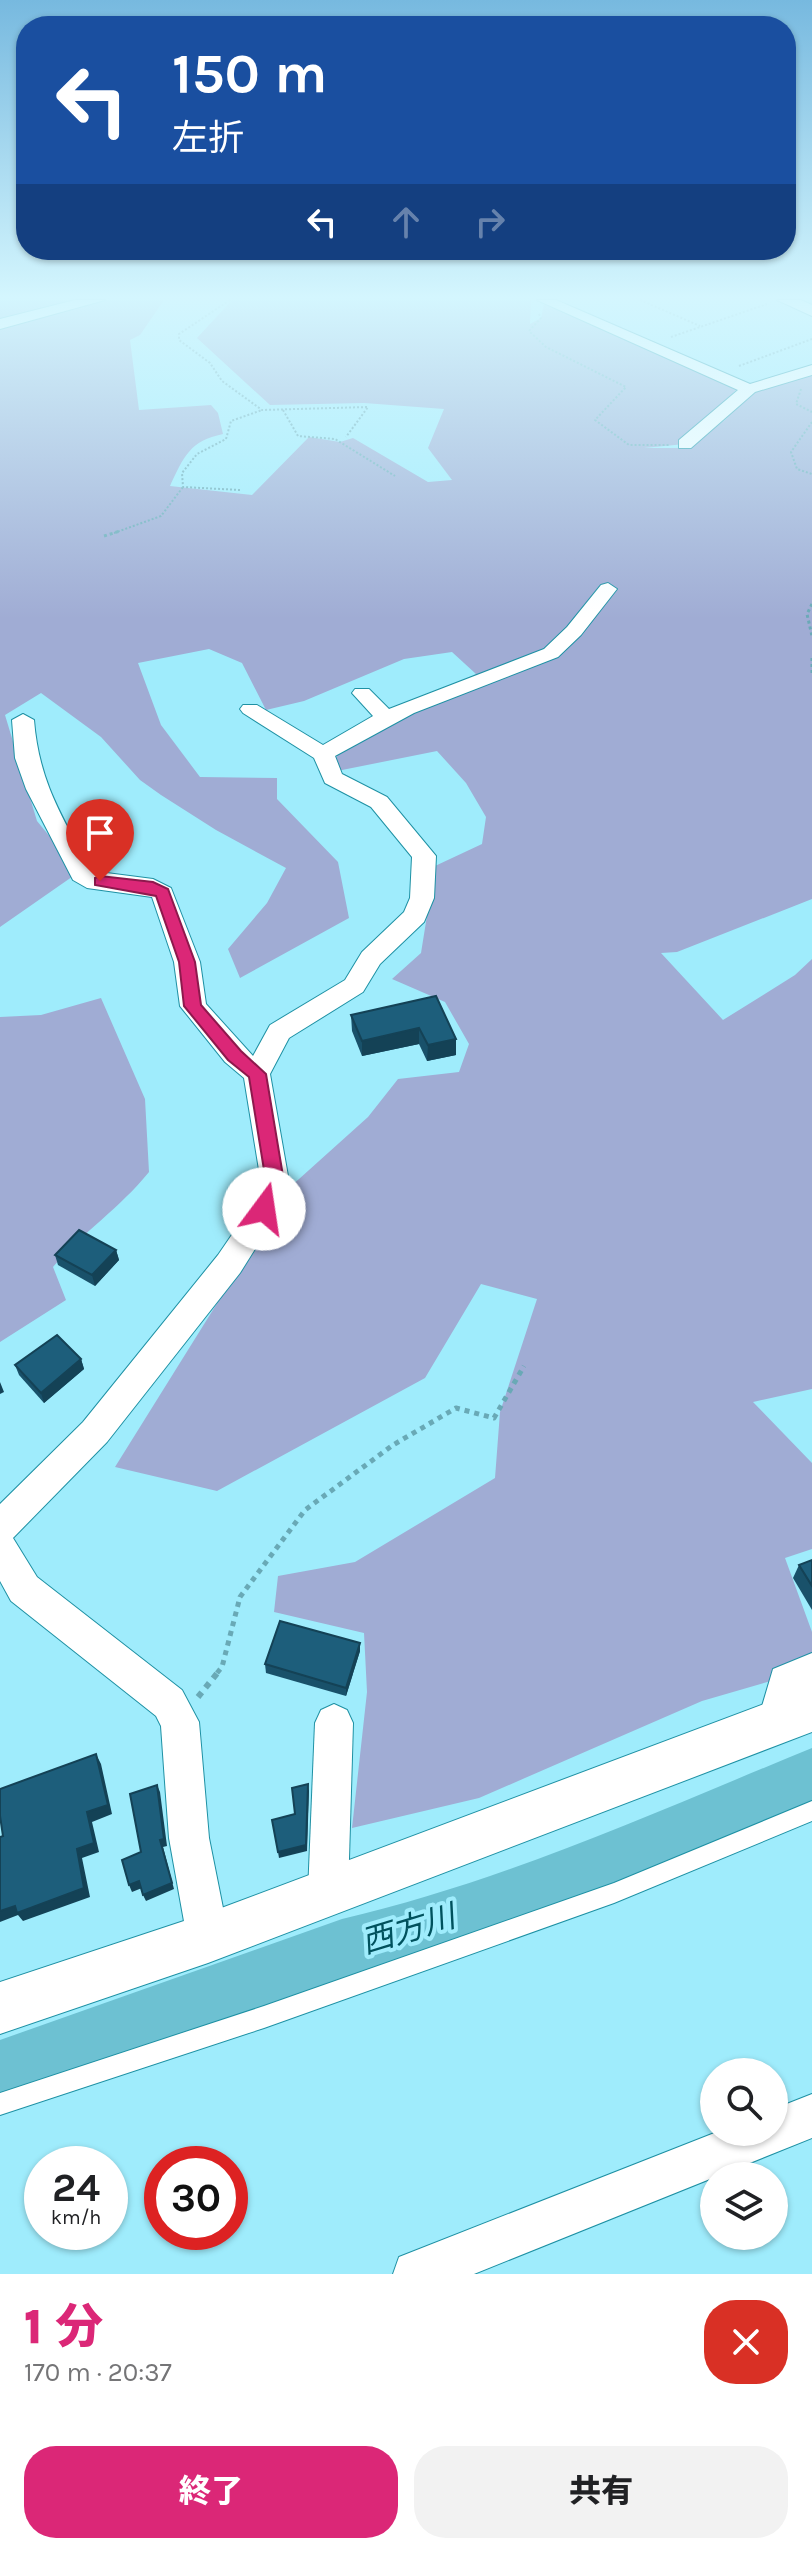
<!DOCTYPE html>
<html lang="ja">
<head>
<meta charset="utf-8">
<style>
  :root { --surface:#fff; --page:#f2f2f2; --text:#202124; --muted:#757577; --accent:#db2777 }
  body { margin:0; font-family:Karla,"Noto Sans JP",sans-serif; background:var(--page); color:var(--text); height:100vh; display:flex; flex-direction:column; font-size:30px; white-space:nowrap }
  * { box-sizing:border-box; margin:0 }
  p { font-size:26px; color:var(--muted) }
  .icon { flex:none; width:44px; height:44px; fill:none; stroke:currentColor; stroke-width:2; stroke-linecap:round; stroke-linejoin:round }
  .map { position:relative; height:2274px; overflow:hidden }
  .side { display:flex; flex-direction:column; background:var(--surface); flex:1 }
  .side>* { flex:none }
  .top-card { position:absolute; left:16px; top:16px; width:780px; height:244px; border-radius:32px; box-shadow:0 2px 6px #0004; background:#1a4fa0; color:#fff; overflow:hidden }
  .tools { position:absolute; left:700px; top:2058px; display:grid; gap:16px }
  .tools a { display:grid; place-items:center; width:88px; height:88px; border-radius:50%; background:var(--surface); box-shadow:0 2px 6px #0004; font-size:40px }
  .speed { position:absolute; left:24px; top:2146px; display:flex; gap:16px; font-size:40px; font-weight:700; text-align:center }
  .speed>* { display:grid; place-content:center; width:104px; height:104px; border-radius:50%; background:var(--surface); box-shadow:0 2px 6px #0004; line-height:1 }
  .speed small { font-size:20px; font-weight:400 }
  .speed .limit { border:12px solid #d22; background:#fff; color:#111 }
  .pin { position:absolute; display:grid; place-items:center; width:68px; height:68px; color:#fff; margin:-82px -34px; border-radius:50% 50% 50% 0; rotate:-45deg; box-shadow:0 0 8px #0007 }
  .pin .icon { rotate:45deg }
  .me { position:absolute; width:88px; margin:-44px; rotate:14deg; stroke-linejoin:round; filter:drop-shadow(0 0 6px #0008) }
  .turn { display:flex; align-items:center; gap:28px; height:168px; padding:0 24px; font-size:36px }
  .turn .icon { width:104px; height:104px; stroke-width:2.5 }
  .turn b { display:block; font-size:56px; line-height:68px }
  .lanes { display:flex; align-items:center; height:76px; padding:0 24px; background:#0003; justify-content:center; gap:40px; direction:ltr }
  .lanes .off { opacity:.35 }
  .round { display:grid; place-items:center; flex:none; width:84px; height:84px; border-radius:32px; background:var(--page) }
  .overview { display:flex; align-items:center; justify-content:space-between; height:136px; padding:0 24px }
  h1 { font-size:48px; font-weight:800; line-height:60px; color:var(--accent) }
  .cta { display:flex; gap:16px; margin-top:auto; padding:16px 24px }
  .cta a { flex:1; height:92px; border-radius:32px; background:var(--accent); color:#fff; font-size:32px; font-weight:800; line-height:92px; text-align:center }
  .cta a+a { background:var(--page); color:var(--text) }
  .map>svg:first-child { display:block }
  .green { fill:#a0acd4 }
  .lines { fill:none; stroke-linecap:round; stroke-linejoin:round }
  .river { fill:#6dc1d2; fill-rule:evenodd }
  .service-casing { stroke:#1e91a4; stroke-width:2 }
  .minor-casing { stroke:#1e91a4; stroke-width:2 }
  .tertiary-casing { stroke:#1e91a4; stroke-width:2 }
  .path-far3 { stroke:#69a9b6; stroke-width:2; stroke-dasharray:2 2; stroke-linecap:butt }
  .path-far2 { stroke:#69a9b6; stroke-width:3; stroke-dasharray:3 3; stroke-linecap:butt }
  .path-far1 { stroke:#69a9b6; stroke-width:5; stroke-dasharray:5 5; stroke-linecap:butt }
  .path { stroke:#69a9b6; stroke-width:6; stroke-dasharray:6 6; stroke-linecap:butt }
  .service { fill:#fff; fill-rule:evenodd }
  .minor { fill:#fff; fill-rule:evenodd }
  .tertiary { fill:#fff; fill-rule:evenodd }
  .wall { fill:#19516a }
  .shaded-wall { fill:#144256 }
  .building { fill:#1d5e7b; stroke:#144256; stroke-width:2 }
  .route { fill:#db2777; stroke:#8e194d; stroke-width:2 }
  .labels { text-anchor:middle; stroke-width:8; stroke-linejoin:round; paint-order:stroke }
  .near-water-label { font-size:32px; font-style:italic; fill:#00515d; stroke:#9fecfc }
</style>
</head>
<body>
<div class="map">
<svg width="812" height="2274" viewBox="0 0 812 2274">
  <rect width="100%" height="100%" fill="#9fecfc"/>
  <g class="green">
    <path d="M0,300H164L140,335L130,340L139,410L211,405L218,413L223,434C190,441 184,456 170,486L252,495L309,437L340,442L353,438L428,482L452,480L428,448L444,409L364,403L270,405L197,338L232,300H531L530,324L541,318L544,304L738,388L685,444L644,448H686L725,420L750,392L812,375V899L677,952L661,953L723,1020L795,975L812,959V1389L753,1402L812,1463V1549L785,1558L812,1632V1669L702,1701L479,1798L352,1828L367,1692L364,1633L274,1612L278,1576L355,1562L495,1478L500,1412L537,1299L481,1284L425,1378L217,1491L115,1467L289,1188L368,1117L398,1079L459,1072L469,1044L445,1002L392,979L421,953L435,866L482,844L486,817L466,783L437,751L337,771L333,765L339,750L476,674L452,652L404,659L304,701L266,710L242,663L209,649L138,663L161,725L200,777L277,778V799L338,862L349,918L240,978L228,949L267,903L286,868L216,830L161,795L140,780L101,737L41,693L5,715L37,821L79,872L0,927Z"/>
    <path d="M101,998L145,1099L149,1172C120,1208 83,1232 53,1267L66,1300L0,1342V1017L41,1015Z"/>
  </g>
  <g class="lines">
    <path class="river" d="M812,1748V1804C658,1868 505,1940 342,1979L0,2102V2040L342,1919C505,1881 658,1811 812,1748Z"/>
    <defs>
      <polygon id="service" points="812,1801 812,1821 614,1903 264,2028 0,2115 0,2093 264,2006 614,1883"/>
      <g id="minor">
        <polygon points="537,300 556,300 750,384 812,365 812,375 755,392 691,448 679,448 679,440 738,390"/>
        <path d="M608,583L617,589L581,635L558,657L414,713L335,756L342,774L387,797L436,856L434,898L424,922L380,964L363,992L289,1038L270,1074L288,1176L265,1233L240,1273L107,1442L13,1538L37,1577L182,1690L199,1722L209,1838L229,1938L223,1953L208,1959L193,1953L187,1938L169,1838L161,1726L156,1716L11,1601L0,1581V1504L83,1422L218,1255L242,1220L260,1176L244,1078L225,1062L180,1006L174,962L152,897L87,888L73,880L26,789L15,758L12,720L23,714L34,720C39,782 62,816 91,871L153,879L171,888L200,962L206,1004L253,1056L270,1025L345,980L362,952L404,912L410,898L412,857L371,807L325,783L314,758L243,713L240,709L243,705H257L323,745L373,716L352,693L355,689H369L389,709L544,649L567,627L601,585Z"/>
        <polygon points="812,1653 812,1690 802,1694 789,1736 776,1742 763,1736 757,1723 773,1669"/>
        <polygon points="334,1704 347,1710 353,1723 348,1893 342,1907 328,1913 314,1907 308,1893 315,1723 321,1710"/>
        <polygon points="812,2094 812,2138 474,2274 393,2274 399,2257 717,2132 774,2132 774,2109"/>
      </g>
      <g id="tertiary">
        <polygon points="75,300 105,300 0,329 0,319"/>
        <polygon points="777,300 801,300 812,305 812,316"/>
        <polygon points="812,1686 812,1732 208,1963 0,2034 0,1982 208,1913"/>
      </g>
    </defs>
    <use href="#service" class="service-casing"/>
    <use href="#minor" class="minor-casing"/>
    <use href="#tertiary" class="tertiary-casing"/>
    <g class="path-far3">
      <polyline points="230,300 179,334 179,340 210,363 222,381 262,410 368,407 346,437"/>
      <polyline points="640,300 700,326"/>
      <polyline points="539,314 541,318 529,331 546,347 626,387 595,420 629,445 669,445"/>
      <polyline points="671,337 767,304"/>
      <polyline points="739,366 812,339"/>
      <polyline points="801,389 796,404 812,412"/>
      <polyline points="283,410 298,436 335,439 395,476"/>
      <polyline points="812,422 791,452 797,469 812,474"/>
      <polyline points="240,490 183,487 182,473 197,454 226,439 231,421 262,410"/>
      <polyline points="114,533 161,516 183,487"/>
    </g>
    <g class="path-far2">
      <polyline points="104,536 120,531"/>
      <polyline points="812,604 807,614 812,636"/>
      <polyline points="812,658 812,675"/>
    </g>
    <polyline class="path-far1" points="217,1673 222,1667 240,1597 305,1510 393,1445 456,1408 494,1418 524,1366"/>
    <polyline class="path" points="198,1697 219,1671"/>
    <use href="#service" class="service"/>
    <use href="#minor" class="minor"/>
    <use href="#tertiary" class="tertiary"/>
  </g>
  <g class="wall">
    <polygon points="436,996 456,1055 427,1061 419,1044 362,1056 352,1031 351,1015"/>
    <polygon points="116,1250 119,1260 95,1286 58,1265 55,1255"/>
    <polygon points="81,1359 84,1369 44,1403 19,1375 15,1365"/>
    <polygon points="812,1560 812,1610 793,1578 799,1565"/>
    <polygon points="360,1643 360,1651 346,1696 266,1673 265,1664"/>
  </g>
  <g class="shaded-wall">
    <polygon points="419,1028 419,1044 362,1056 362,1041"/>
    <polygon points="456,1039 456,1055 427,1061 428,1045"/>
    <polygon points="116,1250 119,1260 95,1286 92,1275"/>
    <polygon points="81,1359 84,1369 44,1403 41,1393"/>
    <polygon points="0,1382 4,1392 0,1394"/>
    <polygon points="360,1643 360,1651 346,1696 346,1688"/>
    <polygon points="96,1754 101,1764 112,1814 92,1822 99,1852 82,1858 90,1897 23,1921 18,1915 0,1922 0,1911 87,1812"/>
    <polygon points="308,1784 309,1791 307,1851 279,1858 278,1852"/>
    <polygon points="157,1785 160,1792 167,1846 163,1847 174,1889 146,1901 143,1895"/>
    <polygon points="139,1881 142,1888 132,1892 129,1885"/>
  </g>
  <g class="building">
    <polygon points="436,996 456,1039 428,1045 419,1028 362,1041 351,1015"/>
    <polygon points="79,1230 116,1250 92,1275 55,1255"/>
    <polygon points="57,1335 81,1359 41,1393 15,1365"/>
    <polygon points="812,1560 812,1586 799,1565"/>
    <polygon points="280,1621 360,1643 346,1688 265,1664"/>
    <polygon points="96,1754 108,1805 87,1812 94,1843 77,1849 84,1888 17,1913 15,1906 0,1911 0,1837 3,1836 0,1816 0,1789"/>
    <polygon points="308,1784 306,1845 278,1852 272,1820 295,1814 292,1788"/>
    <polygon points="157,1785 164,1839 160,1840 172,1883 143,1895 139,1881 129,1885 122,1860 141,1852 130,1794"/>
  </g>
  <linearGradient id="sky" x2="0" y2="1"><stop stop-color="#77b9df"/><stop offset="0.48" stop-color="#d4f6fe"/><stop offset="1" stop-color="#d4f6fe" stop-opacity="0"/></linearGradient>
  <rect width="812" height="619" fill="url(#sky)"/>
  <polygon class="route" points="100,876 153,882 168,889 195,962 201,1005 241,1051 266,1074 283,1176 271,1214 257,1214 254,1209 265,1176 249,1077 228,1060 184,1006 179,962 156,896 95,885 95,878"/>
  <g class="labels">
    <g class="near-water-label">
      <text transform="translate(408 1929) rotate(-17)" y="11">西方川</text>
    </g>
  </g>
</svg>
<div class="tools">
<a><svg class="icon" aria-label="search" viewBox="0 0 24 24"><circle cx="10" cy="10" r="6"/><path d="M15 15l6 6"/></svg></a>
<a><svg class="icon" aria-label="layers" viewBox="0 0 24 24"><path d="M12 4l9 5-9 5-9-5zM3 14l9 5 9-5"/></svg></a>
</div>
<div class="speed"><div>24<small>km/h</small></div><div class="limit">30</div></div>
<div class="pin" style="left:100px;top:881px;background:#d93025"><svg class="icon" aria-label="arrive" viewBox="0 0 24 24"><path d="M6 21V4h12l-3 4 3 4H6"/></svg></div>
<svg class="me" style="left:264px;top:1209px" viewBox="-20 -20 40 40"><circle r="19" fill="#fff"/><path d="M0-13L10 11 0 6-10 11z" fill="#db2777"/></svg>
<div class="top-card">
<div class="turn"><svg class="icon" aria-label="left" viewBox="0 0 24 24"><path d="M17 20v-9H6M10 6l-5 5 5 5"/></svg><div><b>150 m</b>左折</div></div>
<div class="lanes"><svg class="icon" aria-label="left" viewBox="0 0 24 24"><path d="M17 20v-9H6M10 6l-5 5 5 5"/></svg><svg class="icon off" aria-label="ahead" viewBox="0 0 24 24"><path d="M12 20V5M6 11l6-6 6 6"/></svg><svg class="icon off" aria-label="right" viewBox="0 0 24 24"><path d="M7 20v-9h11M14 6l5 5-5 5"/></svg></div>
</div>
</div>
<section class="side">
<div class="overview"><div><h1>1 分</h1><p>170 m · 20:37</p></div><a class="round" style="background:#d93025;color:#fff"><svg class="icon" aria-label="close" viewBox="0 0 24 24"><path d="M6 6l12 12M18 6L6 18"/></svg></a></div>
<div class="cta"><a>終了</a><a>共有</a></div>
</section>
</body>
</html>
